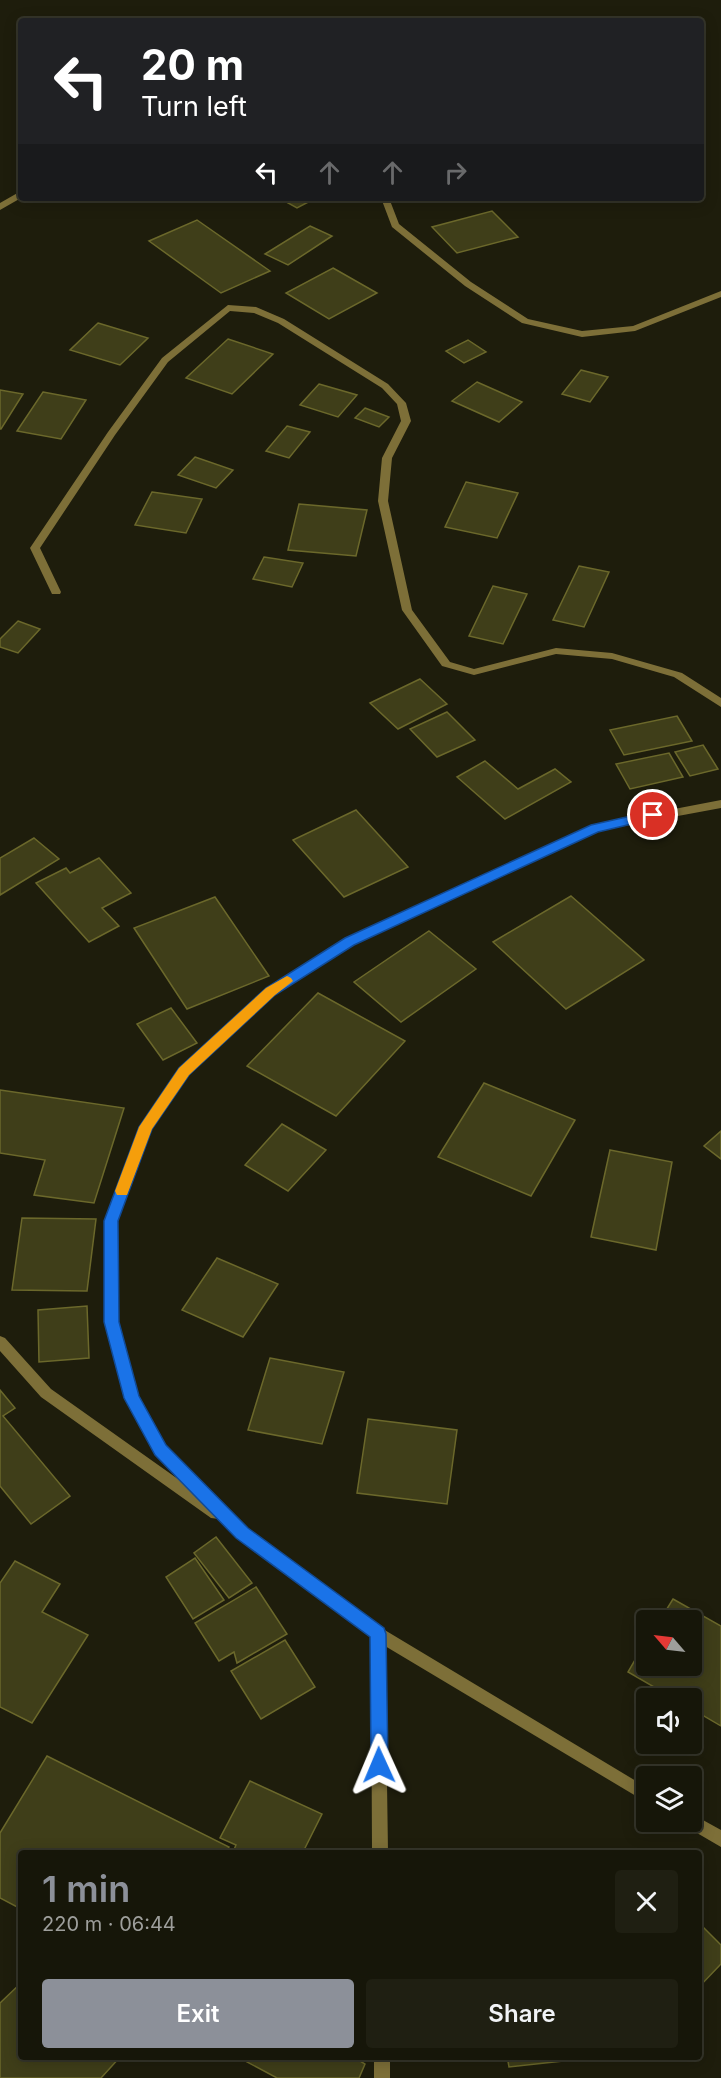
<!DOCTYPE html>
<html lang="en">
<head>
<meta charset="utf-8">
<style>
  :root { --surface:#161609; --page:#1f1f12; --text:#f1f3f6; --muted:#9e9f9c; --line:#35352a; --accent:#8c9099 }
  body { margin:0; font-family:Inter,sans-serif; background:var(--page); color:var(--text); height:100vh; display:flex; flex-direction:column; font-size:22px; white-space:nowrap }
  * { box-sizing:border-box; margin:0 }
  p { font-size:20px; color:var(--muted) }
  .icon { flex:none; width:33px; height:33px; fill:none; stroke:currentColor; stroke-width:2; stroke-linecap:round; stroke-linejoin:round }
  .map { position:relative; flex:1; overflow:hidden }
  .side { position:absolute; left:18px; top:1850px; width:684px; height:210px; display:flex; flex-direction:column; background:var(--surface); border-radius:6px; box-shadow:0 3px 15px #0003,0 0 0 2px var(--line) }
  .side>* { flex:none }
  .hud { position:absolute; left:18px; top:18px; width:686px; height:183px; border-radius:6px; box-shadow:0 3px 15px #0003,0 0 0 2px var(--line); background:#202124; color:#fff; overflow:hidden }
  .needle { width:39px; rotate:298deg }
  .tools { position:absolute; left:636px; top:1610px; display:grid; gap:12px }
  .tools a { display:grid; place-items:center; width:66px; height:66px; border-radius:6px; background:var(--surface); box-shadow:0 3px 15px #0003,0 0 0 2px var(--line); font-size:30px }
  .pin { position:absolute; display:grid; place-items:center; width:51px; height:51px; color:#fff; margin:-26px; border:3px solid #fff; border-radius:50%; box-shadow:0 2px 6px #0007 }
  .me { position:absolute; width:66px; margin:-33px; rotate:359deg; stroke-linejoin:round; filter:drop-shadow(0 0 4px #0008) }
  .turn { display:flex; align-items:center; gap:21px; height:126px; padding:0 24px; font-size:27px }
  .turn .icon { width:78px; height:78px; stroke-width:2.5 }
  .turn b { display:block; font-size:42px; line-height:51px }
  .lanes { display:flex; align-items:center; height:57px; padding:0 24px; background:#0003; justify-content:center; gap:30px; direction:ltr }
  .lanes .off { opacity:.35 }
  .round { display:grid; place-items:center; flex:none; width:63px; height:63px; border-radius:6px; background:var(--page) }
  .headline { display:flex; align-items:center; justify-content:space-between; height:102px; padding:0 24px }
  h1 { font-size:36px; font-weight:600; line-height:45px; color:var(--accent) }
  .cta { display:flex; gap:12px; margin-top:auto; padding:12px 24px }
  .cta a { flex:1; height:69px; border-radius:6px; background:var(--accent); color:#fff; font-size:24px; font-weight:600; line-height:69px; text-align:center }
  .cta a+a { background:var(--page); color:var(--text) }
  .map>svg:first-child { display:block }
  .building { fill:#3f3e19; stroke:#6b682b; stroke-width:1.5 }
  .lines { fill:none; stroke-linecap:round; stroke-linejoin:round }
  .minor { fill:#7d6f38; fill-rule:evenodd }
  .route { fill:#1a73e8; stroke:#114b97; stroke-width:1.5 }
  .slow { fill:#f59e0b }
</style>
</head>
<body>
<div class="map">
<svg width="721" height="2078" viewBox="0 0 721 2078">
  <rect width="100%" height="100%" fill="#1e1d0c"/>
  <g class="building">
    <polygon points="279,198 316,198 297,208"/>
    <polygon points="492,211 518,237 457,253 432,227"/>
    <polygon points="197,220 270,271 221,293 149,241"/>
    <polygon points="310,226 332,236 288,265 265,254"/>
    <polygon points="333,268 377,293 329,319 286,293"/>
    <polygon points="98,323 148,338 120,365 70,350"/>
    <polygon points="228,339 273,354 232,394 186,378"/>
    <polygon points="468,340 486,352 464,363 446,351"/>
    <polygon points="581,370 608,377 590,402 562,394"/>
    <polygon points="477,382 522,402 499,422 452,401"/>
    <polygon points="319,384 357,395 338,417 300,405"/>
    <polygon points="0,390 23,394 1,429 0,429"/>
    <polygon points="43,392 86,400 61,439 17,431"/>
    <polygon points="365,408 389,417 379,427 355,418"/>
    <polygon points="287,426 310,432 289,458 266,451"/>
    <polygon points="195,457 233,470 216,488 178,475"/>
    <polygon points="466,482 518,493 497,538 445,527"/>
    <polygon points="152,492 202,499 186,533 135,525"/>
    <polygon points="299,504 367,510 356,556 288,550"/>
    <polygon points="264,557 303,563 292,587 253,579"/>
    <polygon points="579,566 609,572 584,627 553,620"/>
    <polygon points="493,586 527,594 503,644 469,636"/>
    <polygon points="18,621 40,629 18,653 0,647 0,639"/>
    <polygon points="420,679 447,704 398,729 370,703"/>
    <polygon points="447,712 475,740 437,757 410,729"/>
    <polygon points="677,716 692,741 624,755 610,730"/>
    <polygon points="703,745 718,769 690,776 675,752"/>
    <polygon points="669,753 683,777 630,789 616,764"/>
    <polygon points="485,761 518,789 555,769 571,782 505,819 457,777"/>
    <polygon points="356,810 408,867 344,897 293,840"/>
    <polygon points="34,838 59,859 0,895 0,858"/>
    <polygon points="99,858 131,893 102,908 119,926 89,942 36,883 66,868 70,873"/>
    <polygon points="571,896 644,960 566,1009 493,942"/>
    <polygon points="215,897 269,976 187,1009 134,928"/>
    <polygon points="429,931 476,969 401,1022 354,982"/>
    <polygon points="318,993 405,1041 336,1116 247,1066"/>
    <polygon points="171,1008 197,1043 163,1060 137,1024"/>
    <polygon points="484,1083 575,1120 531,1196 438,1157"/>
    <polygon points="0,1090 124,1108 94,1203 34,1195 45,1160 0,1153"/>
    <polygon points="282,1124 326,1150 288,1191 245,1165"/>
    <polygon points="721,1131 721,1159 704,1146"/>
    <polygon points="610,1150 672,1162 656,1250 591,1237"/>
    <polygon points="22,1218 96,1219 87,1291 12,1290"/>
    <polygon points="217,1258 278,1284 243,1337 182,1310"/>
    <polygon points="87,1306 89,1358 39,1362 38,1310"/>
    <polygon points="270,1358 344,1372 322,1444 248,1430"/>
    <polygon points="0,1390 15,1408 3,1416 70,1496 31,1524 0,1486"/>
    <polygon points="368,1419 457,1430 447,1504 357,1493"/>
    <polygon points="216,1537 252,1583 229,1598 194,1553"/>
    <polygon points="195,1558 224,1600 193,1619 166,1577"/>
    <polygon points="15,1561 60,1584 42,1612 88,1635 32,1723 0,1707 0,1583"/>
    <polygon points="256,1587 287,1634 237,1663 234,1652 219,1661 195,1623"/>
    <polygon points="673,1599 721,1626 721,1726 692,1709 692,1698 673,1698 628,1672 646,1641 646,1665 692,1665 692,1620 660,1620"/>
    <polygon points="285,1640 315,1687 261,1719 231,1671"/>
    <polygon points="47,1756 229,1847 226,1852 21,1852 21,1909 0,1898 0,1833"/>
    <polygon points="250,1781 322,1814 303,1852 233,1852 236,1845 220,1838"/>
    <polygon points="699,1923 721,1945 721,1964 699,1987"/>
    <polygon points="21,1983 21,2056 121,2056 101,2078 0,2078 0,2003"/>
    <polygon points="236,2056 352,2056 365,2064 359,2078 277,2078"/>
    <polygon points="507,2056 572,2056 572,2060 509,2067"/>
  </g>
  <g class="lines">
    <g class="minor">
      <polygon points="21,191 21,198 0,210 0,203"/>
      <polygon points="381,198 389,198 399,224 471,282 528,319 582,331 633,326 721,291 721,297 635,331 582,337 522,323 465,286 392,227"/>
      <polygon points="228,305 256,307 284,319 388,384 406,403 411,421 392,458 388,501 412,610 450,662 474,669 556,648 612,653 682,673 721,698 721,707 674,677 612,659 556,654 474,675 442,666 402,610 378,501 382,458 401,421 397,404 382,388 278,323 254,313 230,311 168,362 115,435 40,548 61,592 60,594 52,594 30,548 108,432 162,358"/>
      <polygon points="721,800 721,808 597,831 353,945 274,995 188,1074 152,1129 117,1221 118,1322 137,1397 166,1446 247,1528 383,1629 646,1787 646,1802 385,1646 388,1852 372,1852 371,1637 233,1535 219,1519 211,1518 41,1397 0,1351 0,1336 5,1338 51,1389 185,1484 156,1454 126,1402 104,1322 105,1221 140,1127 180,1068 266,989 345,939 591,825"/>
      <polygon points="692,1814 721,1830 721,1847 685,1826 682,1821 692,1821"/>
      <rect x="374" y="2056" width="16" height="22"/>
    </g>
  </g>
  <polygon class="route" points="653,811 657,812 659,815 657,818 598,832 354,945 275,995 189,1075 152,1129 118,1221 119,1322 139,1396 166,1445 248,1528 384,1628 386,1634 388,1765 385,1771 379,1773 373,1771 371,1765 370,1637 236,1538 155,1455 124,1398 104,1322 104,1221 139,1127 179,1068 266,988 345,938 591,825"/>
  <polygon class="slow" points="287,976 291,978 293,981 275,995 189,1075 152,1129 127,1195 117,1195 115,1191 139,1127 179,1068 266,988"/>
</svg>
<div class="tools">
<a><svg class="needle" viewBox="-14 -14 28 28"><path d="M0-13l5 13h-10z" fill="#e53935"/><path d="M0 13l5-13h-10z" fill="#9e9f9c"/></svg></a>
<a><svg class="icon" aria-label="sound" viewBox="0 0 24 24"><path d="M4 9h4l5-4v14l-5-4H4zM17 9q2 3 0 6"/></svg></a>
<a><svg class="icon" aria-label="layers" viewBox="0 0 24 24"><path d="M12 4l9 5-9 5-9-5zM3 14l9 5 9-5"/></svg></a>
</div>
<div class="pin" style="left:653px;top:815px;background:#d93025"><svg class="icon" aria-label="arrive" viewBox="0 0 24 24"><path d="M6 21V4h12l-3 4 3 4H6"/></svg></div>
<svg class="me" style="left:379px;top:1765px" viewBox="-20 -20 40 40"><path d="M0-17L14 15 0 8-14 15z" fill="#1a73e8" stroke="#fff" stroke-width="4"/></svg>
<div class="hud">
<div class="turn"><svg class="icon" aria-label="left" viewBox="0 0 24 24"><path d="M17 20v-9H6M10 6l-5 5 5 5"/></svg><div><b>20 m</b>Turn left</div></div>
<div class="lanes"><svg class="icon" aria-label="left" viewBox="0 0 24 24"><path d="M17 20v-9H6M10 6l-5 5 5 5"/></svg><svg class="icon off" aria-label="ahead" viewBox="0 0 24 24"><path d="M12 20V5M6 11l6-6 6 6"/></svg><svg class="icon off" aria-label="ahead" viewBox="0 0 24 24"><path d="M12 20V5M6 11l6-6 6 6"/></svg><svg class="icon off" aria-label="right" viewBox="0 0 24 24"><path d="M7 20v-9h11M14 6l5 5-5 5"/></svg></div>
</div>
<section class="side">
<div class="headline"><div><h1>1 min</h1><p>220 m · 06:44</p></div><a class="round"><svg class="icon" aria-label="close" viewBox="0 0 24 24"><path d="M6 6l12 12M18 6L6 18"/></svg></a></div>
<div class="cta"><a>Exit</a><a>Share</a></div>
</section>
</div>
</body>
</html>
